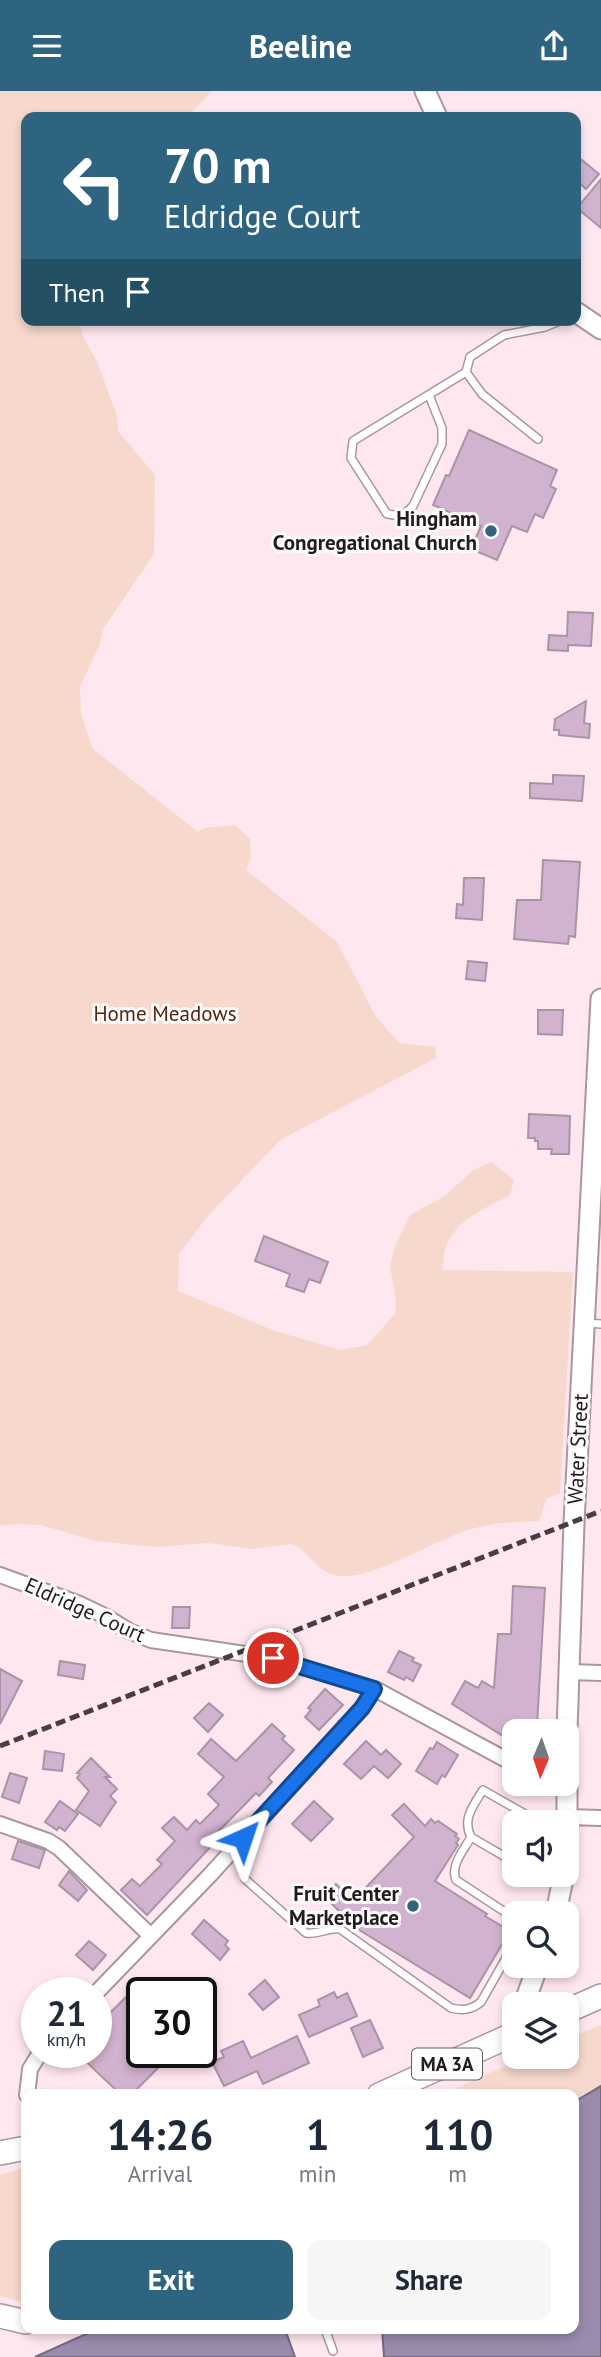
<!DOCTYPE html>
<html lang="en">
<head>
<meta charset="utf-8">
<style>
  :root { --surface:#fff; --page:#f6f6f7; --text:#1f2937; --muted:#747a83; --accent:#2e647f }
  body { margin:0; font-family:"PT Sans",sans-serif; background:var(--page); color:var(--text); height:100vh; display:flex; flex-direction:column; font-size:26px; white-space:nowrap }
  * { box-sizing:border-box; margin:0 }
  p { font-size:23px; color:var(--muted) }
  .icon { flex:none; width:38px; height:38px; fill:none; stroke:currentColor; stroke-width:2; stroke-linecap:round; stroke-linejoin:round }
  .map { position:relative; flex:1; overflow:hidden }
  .side { position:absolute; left:21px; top:1998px; width:558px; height:245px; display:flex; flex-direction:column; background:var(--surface); border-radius:14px; box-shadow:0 4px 10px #0003 }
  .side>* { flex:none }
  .top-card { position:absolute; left:21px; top:21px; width:560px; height:214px; border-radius:14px; box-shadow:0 4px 10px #0003; background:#2e647f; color:#fff; overflow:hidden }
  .needle { width:46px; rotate:182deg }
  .controls { position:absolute; left:502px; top:1628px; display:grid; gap:14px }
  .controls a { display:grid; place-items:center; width:77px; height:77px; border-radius:14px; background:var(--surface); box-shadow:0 4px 10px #0003; font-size:35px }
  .speed { position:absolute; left:21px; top:1886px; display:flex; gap:14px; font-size:35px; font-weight:700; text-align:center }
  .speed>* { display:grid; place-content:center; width:91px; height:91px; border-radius:50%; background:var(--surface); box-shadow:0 4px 10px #0003; line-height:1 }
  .speed small { font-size:18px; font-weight:400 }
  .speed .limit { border:4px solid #111; border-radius:10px; background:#fff; color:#111 }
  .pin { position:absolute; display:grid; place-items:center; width:60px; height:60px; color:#fff; margin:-30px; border:4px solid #fff; border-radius:50%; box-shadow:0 2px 7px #0007 }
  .me { position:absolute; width:77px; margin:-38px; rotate:42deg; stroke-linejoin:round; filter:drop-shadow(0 0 5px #0008) }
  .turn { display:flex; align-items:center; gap:24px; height:147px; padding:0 28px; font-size:32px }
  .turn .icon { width:91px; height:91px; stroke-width:2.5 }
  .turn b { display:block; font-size:49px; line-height:60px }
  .then { display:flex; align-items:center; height:66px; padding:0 28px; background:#0003; gap:14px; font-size:26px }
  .eta { display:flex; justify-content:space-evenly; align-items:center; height:119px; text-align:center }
  .eta b { font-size:42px; font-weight:800; line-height:49px }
  .button { display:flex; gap:14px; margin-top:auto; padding:14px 28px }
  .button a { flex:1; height:80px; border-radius:14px; background:var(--accent); color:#fff; font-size:28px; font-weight:800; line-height:80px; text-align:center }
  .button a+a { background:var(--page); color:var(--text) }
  header { display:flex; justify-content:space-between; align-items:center; height:91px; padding:0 28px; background:var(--accent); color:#fff; font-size:32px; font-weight:800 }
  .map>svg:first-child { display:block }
  .green { fill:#f6d8cd }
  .water { fill:#9a8bad; stroke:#766982; stroke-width:2 }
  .building { fill:#d2b3cf; stroke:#a696a5; stroke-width:2 }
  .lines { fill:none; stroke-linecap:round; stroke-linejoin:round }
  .service-casing { stroke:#ac969e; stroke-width:10 }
  .minor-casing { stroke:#ac969e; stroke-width:18 }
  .secondary-casing { stroke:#ac969e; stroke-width:23 }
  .primary-casing { stroke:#ac969e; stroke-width:26 }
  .service { stroke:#fff; stroke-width:7 }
  .minor { stroke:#fff; stroke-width:14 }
  .secondary { stroke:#fff; stroke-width:19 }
  .primary { stroke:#fff; stroke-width:23 }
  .rail { stroke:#483e42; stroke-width:5; stroke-dasharray:10 5; stroke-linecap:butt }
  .route-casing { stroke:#114b97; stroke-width:18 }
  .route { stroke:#1a73e8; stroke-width:12 }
  .poi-dot { fill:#2e647f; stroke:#fcfcfc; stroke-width:2.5 }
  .labels { text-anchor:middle; stroke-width:6; stroke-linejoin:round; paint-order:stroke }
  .shield { fill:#fcfcfc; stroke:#635e60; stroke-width:2 }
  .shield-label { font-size:19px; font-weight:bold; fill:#221a1d }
  .poi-label { font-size:21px; font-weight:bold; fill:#221a1d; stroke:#fcfcfc; text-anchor:end }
  .park-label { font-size:21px; fill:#572410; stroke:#fcfcfc }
  .street-label { font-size:21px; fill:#221a1d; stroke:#fcfcfc }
</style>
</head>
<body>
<header><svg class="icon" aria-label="menu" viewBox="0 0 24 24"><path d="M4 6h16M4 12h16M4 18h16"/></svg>Beeline<svg class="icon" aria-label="share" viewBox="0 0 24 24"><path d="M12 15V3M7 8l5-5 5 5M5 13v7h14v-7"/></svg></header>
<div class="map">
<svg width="601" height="2266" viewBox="0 0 601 2266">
  <rect width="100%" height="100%" fill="#ffe7f0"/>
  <g class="green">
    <path d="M0,0H212L187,26H26V229H79L83,245L98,273L117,325L118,340L155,384L154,463L103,538L99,555L80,596L81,623L93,658L198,741L204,737L235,734L250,748L251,767L246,779L337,851L375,924L399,952L435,956L436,967L280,1049L207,1126L179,1163L178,1200L275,1240L341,1259L367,1254L395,1223L396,1211L390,1175L395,1155L410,1124L445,1105L472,1080L491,1071L514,1089L510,1104C475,1123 442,1134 443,1179L573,1181L560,1402L547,1407L539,1430C515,1431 488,1432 465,1440C431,1451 368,1492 334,1484C315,1479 308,1458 291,1453L253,1458L209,1452L155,1456L96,1450L41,1434L16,1433L0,1435Z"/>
    <polygon points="601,1934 601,1995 574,2011 574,2004 441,2004 528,1965 567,1965 567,1948"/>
    <polygon points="26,2076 26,2212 0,2205 0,2084"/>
  </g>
  <g class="water">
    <polygon points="601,1995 601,2266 384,2266 382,2238 574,2238 574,2011"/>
    <polygon points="97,2238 285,2238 295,2266 35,2266"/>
  </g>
  <g class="building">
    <polygon points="582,69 599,83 586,98 576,89 576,76"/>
    <polygon points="601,88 601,137 577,117"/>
    <polygon points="469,339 557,379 550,395 556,398 543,427 535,423 527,441 512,435 497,469 471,458 481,435 433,414 446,384 449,385"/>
    <polygon points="568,521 593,522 591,555 568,554 568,560 548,559 549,544 567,545"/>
    <polygon points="586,610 584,632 590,633 589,647 559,644 559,639 554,639 555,628"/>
    <polygon points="553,684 584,685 582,710 530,707 530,692 553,693"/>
    <polygon points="543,769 580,771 575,846 569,845 568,853 514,848 517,809 541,809"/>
    <polygon points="464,787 484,787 482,829 456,827 457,813 463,814"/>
    <polygon points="468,870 487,872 485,890 466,888"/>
    <polygon points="538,919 563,919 562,944 538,943"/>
    <polygon points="529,1023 570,1025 569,1063 551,1063 552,1058 538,1058 538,1050 535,1050 535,1047 528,1047"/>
    <polygon points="264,1145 328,1171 320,1192 309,1188 304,1201 286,1195 290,1183 255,1170"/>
    <polygon points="513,1495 545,1497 537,1635 527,1635 524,1640 514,1640 514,1652 452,1613 465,1590 478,1597 482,1590 494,1597 498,1543 511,1543"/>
    <polygon points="173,1516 190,1516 189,1537 172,1537"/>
    <polygon points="399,1560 414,1567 412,1570 421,1574 413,1590 406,1586 404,1589 388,1581"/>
    <polygon points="60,1570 85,1574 83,1588 58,1584"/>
    <polygon points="0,1578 22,1590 0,1633"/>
    <polygon points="325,1598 343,1614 319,1639 305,1626 311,1619 308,1617"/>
    <polygon points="209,1612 223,1624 208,1641 194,1627"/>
    <polygon points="272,1633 285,1645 282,1648 294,1659 268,1687 272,1691 259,1705 256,1702 213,1746 217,1749 147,1824 121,1799 132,1788 140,1795 162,1773 157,1769 175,1750 162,1737 174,1726 187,1739 196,1729 200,1733 219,1714 208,1703 224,1686 198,1663 211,1648 236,1670"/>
    <polygon points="366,1650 381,1664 386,1659 401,1673 388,1687 374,1675 361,1688 344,1673"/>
    <polygon points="437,1651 458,1664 445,1686 442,1684 437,1693 416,1680 430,1657 433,1658"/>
    <polygon points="45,1660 64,1663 62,1680 43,1678"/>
    <polygon points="91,1667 110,1686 105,1686 117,1698 110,1705 116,1711 100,1735 76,1719 89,1700 77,1687 80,1683 77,1682"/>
    <polygon points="10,1682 27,1687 19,1712 2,1706"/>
    <polygon points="60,1710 78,1723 65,1740 59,1736 57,1739 45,1731"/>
    <polygon points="314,1710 333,1728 311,1750 292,1733"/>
    <polygon points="404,1713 425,1735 431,1728 435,1732 438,1730 457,1743 455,1745 459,1748 456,1752 458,1754 435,1790 487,1823 485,1825 510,1840 470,1907 343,1829 345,1826 324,1805 336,1793 353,1810 414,1746 392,1724"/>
    <polygon points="18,1750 45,1759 39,1777 12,1768"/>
    <polygon points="69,1780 87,1799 78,1810 59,1794"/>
    <polygon points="204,1829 228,1850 225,1854 229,1858 220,1869 192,1843"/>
    <polygon points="89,1850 106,1864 93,1879 76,1864"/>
    <polygon points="265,1889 279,1906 263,1919 249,1903"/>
    <polygon points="132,1900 142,1910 142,1962 155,1962 164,1971 131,2004 114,2004 115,1998 77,1962 96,1962 96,1936"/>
    <polygon points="334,1901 337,1907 347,1902 357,1925 309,1946 299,1924 320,1915 318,1909"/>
    <polygon points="370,1929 383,1957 363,1966 351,1937"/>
    <polygon points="297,1945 309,1972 263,1993 257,1980 224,1995 212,1971 224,1966 221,1960 243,1950 251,1967"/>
  </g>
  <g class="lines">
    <defs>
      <g id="service">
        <polyline points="429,304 442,337 442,353 413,415 402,425 387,423 351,367 353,350 466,281"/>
        <polyline points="538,348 482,303 466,281 470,266 504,244 545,236 562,229"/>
        <polyline points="586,1232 601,1233"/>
        <path d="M471,1746C464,1759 450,1774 456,1789L514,1827"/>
        <path d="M514,1771L471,1746C462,1728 473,1715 483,1699L539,1731"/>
        <polyline points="536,1783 550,1790 561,1793"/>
        <path d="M245,1788L306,1842C318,1844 328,1836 340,1838L451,1917C463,1920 471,1919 481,1911L514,1853"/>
        <polyline points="325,2238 333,2260"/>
      </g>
      <g id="minor">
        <polyline points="0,1484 80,1513 105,1525 129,1540 151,1549 273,1567 375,1598 514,1673"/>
        <polyline points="569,1581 601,1582"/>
        <polyline points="553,1692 567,1694"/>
        <polyline points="567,1726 601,1727"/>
        <polyline points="0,1733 48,1750 59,1757 151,1845"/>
        <polyline points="96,1902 210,1784 362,1617 375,1598"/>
        <polyline points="27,2004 30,1978 40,1962"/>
      </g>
      <g id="secondary">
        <polyline points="425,0 437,26"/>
        <polyline points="576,221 601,238"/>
        <polyline points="567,1640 574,1432 601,908"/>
        <polyline points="567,1731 567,1689"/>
        <polyline points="556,1822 564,1783"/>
        <polyline points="524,1913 538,1874"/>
      </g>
      <g id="primary">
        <polyline points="567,1920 601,1905"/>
        <polyline points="379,2004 514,1943"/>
        <polyline points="0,2062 26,2057"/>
        <polyline points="0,2225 26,2231"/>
      </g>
    </defs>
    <use href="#service" class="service-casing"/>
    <use href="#minor" class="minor-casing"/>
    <use href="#secondary" class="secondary-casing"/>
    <use href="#primary" class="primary-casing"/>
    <use href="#service" class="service"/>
    <use href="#minor" class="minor"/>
    <use href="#secondary" class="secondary"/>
    <use href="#primary" class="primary"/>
    <polyline class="rail" points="0,1655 601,1420"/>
  </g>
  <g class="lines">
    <defs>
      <polyline id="route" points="243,1747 362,1617 374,1598 273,1567"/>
    </defs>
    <use href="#route" class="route-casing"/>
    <use href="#route" class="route"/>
  </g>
  <g class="poi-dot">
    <circle cx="491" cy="440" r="7"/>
    <circle cx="413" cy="1815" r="7"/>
  </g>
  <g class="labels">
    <rect class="shield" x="412" y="1957.5" width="70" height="31" rx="5"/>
    <g class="shield-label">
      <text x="447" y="1980">MA 3A</text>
    </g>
    <g class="poi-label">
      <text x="477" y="435">Hingham<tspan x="477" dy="24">Congregational Church</tspan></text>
      <text x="399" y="1810">Fruit Center<tspan x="399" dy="24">Marketplace</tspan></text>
    </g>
    <g class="park-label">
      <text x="165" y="930">Home Meadows</text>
    </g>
    <g class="street-label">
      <text transform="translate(578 1358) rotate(-87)" y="7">Water Street</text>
      <text transform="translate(85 1519) rotate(24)" y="7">Eldridge Court</text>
    </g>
  </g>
</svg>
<div class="controls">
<a><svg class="needle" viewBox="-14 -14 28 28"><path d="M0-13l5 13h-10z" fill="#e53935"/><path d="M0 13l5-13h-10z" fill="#747a83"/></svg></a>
<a><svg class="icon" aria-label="sound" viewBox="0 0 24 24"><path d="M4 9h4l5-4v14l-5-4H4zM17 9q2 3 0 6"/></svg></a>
<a><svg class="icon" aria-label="search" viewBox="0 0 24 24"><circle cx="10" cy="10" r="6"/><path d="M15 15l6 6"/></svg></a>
<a><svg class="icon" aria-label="layers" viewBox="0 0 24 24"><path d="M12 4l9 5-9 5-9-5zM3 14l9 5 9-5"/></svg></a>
</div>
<div class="speed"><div>21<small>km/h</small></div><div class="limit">30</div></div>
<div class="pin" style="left:273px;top:1567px;background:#d93025"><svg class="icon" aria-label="arrive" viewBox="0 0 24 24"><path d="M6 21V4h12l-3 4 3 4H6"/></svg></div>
<svg class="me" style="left:243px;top:1747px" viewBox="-20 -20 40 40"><path d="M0-17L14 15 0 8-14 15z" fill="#1a73e8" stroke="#fff" stroke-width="4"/></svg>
<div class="top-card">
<div class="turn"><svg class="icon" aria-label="left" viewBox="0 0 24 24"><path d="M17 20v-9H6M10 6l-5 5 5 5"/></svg><div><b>70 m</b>Eldridge Court</div></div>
<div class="then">Then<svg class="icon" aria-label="arrive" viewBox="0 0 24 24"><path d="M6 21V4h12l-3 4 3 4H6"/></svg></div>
</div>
<section class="side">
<div class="eta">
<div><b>14:26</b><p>Arrival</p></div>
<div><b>1</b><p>min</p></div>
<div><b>110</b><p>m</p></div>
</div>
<div class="button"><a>Exit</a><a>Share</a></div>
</section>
</div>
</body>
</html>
